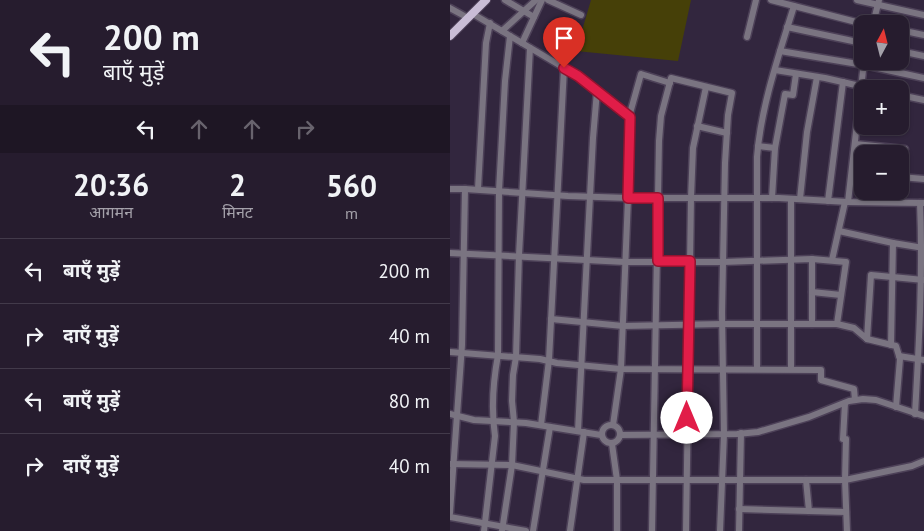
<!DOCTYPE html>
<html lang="hi">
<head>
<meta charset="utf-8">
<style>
  :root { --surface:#261c2e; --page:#2e2536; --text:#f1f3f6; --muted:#a4a1aa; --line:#423a4a }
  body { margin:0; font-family:"PT Sans","Noto Sans Devanagari",sans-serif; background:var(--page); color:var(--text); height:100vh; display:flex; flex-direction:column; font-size:19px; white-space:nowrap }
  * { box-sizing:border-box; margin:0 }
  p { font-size:16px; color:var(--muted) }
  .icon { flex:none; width:28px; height:28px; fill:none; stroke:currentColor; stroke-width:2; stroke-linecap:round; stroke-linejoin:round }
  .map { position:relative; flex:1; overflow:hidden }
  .panel { display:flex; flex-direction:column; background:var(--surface); width:450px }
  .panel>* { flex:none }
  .hud { background:#261c2e; color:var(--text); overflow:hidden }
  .needle { width:32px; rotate:7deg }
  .tools { position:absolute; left:404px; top:15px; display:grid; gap:10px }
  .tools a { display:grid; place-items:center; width:55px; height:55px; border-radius:10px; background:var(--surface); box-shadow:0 1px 4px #0004,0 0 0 1px var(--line); font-size:25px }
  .pin { position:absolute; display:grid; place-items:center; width:42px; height:42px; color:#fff; margin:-51px -21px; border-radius:50% 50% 50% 0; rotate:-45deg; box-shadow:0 0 5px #0007 }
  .pin .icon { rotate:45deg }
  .me { position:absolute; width:55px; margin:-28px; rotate:0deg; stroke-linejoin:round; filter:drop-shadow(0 0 4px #0008) }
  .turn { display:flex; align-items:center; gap:18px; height:105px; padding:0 20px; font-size:22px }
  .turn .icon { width:65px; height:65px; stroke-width:2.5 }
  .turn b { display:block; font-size:35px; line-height:42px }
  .lanes { display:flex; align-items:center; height:48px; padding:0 20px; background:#0003; justify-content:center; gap:25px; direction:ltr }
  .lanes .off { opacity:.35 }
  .eta { display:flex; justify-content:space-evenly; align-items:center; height:85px; text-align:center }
  .eta b { font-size:30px; font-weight:700; line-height:35px }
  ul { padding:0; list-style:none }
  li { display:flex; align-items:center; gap:15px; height:65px; padding:0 20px; border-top:1px solid var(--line) }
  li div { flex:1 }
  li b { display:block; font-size:19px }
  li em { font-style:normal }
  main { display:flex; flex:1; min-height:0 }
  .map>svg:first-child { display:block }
  .green { fill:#464008 }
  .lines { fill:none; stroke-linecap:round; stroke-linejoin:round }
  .minor-casing { stroke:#4d4158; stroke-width:9 }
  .major-casing { stroke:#4d4158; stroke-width:10 }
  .minor { stroke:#7a7481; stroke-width:6 }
  .major { stroke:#c9bdd6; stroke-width:8 }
  .route-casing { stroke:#92132f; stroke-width:12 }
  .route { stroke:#e11d48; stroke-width:9 }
</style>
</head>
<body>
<main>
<section class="panel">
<div class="hud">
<div class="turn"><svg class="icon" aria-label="left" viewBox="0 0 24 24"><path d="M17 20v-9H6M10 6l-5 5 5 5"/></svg><div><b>200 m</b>बाएँ मुड़ें</div></div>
<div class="lanes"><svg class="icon" aria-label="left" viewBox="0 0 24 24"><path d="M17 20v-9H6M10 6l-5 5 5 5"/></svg><svg class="icon off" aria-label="ahead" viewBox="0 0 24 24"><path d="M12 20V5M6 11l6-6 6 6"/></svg><svg class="icon off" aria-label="ahead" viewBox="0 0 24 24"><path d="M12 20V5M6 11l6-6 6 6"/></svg><svg class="icon off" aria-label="right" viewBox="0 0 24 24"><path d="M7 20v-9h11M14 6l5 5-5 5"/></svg></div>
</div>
<div class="eta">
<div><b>20:36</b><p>आगमन</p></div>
<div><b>2</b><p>मिनट</p></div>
<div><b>560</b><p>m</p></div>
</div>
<ul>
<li><svg class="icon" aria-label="left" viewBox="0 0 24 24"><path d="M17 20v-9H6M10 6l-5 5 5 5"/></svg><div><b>बाएँ मुड़ें</b></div><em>200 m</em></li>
<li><svg class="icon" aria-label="right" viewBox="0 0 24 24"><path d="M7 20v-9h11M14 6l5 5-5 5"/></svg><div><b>दाएँ मुड़ें</b></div><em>40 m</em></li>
<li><svg class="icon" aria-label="left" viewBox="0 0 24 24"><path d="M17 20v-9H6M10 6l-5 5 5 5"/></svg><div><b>बाएँ मुड़ें</b></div><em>80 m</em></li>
<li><svg class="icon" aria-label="right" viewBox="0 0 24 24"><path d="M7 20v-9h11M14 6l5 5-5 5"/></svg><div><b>दाएँ मुड़ें</b></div><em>40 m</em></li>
</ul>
</section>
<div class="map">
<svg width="474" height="531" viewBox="0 0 474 531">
  <rect width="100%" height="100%" fill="#32263e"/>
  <polygon class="green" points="141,0 241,0 228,61 126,51"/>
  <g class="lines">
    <defs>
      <g id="minor">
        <polyline points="55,0 84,17"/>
        <polyline points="98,0 131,15"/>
        <polyline points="321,0 414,24"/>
        <polyline points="407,0 474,15"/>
        <polyline points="0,8 18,18"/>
        <polyline points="23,14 128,76 179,117 178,198 171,369 163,425"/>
        <polyline points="423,24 429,0"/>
        <polyline points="337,27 412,43"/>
        <polyline points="450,30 474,35"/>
        <polyline points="52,31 86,0"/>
        <polyline points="297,37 306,0"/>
        <polyline points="72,43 92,0"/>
        <polyline points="330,51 414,65 474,78"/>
        <polyline points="450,51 474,56"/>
        <polyline points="325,70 375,78 423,89"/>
        <polyline points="450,95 474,100"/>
        <polyline points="179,117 191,74 220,83"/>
        <polyline points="247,126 277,133"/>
        <polyline points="405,144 455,149"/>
        <polyline points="308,146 325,148"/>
        <polyline points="402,175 412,176"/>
        <polyline points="450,177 474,179"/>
        <polyline points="0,189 15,189 118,196 178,198 329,198 398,202 474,203"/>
        <polyline points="28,189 36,43 40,23"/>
        <polyline points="322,198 325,148 335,94 343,95 346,74"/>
        <polyline points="341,199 341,369"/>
        <polyline points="350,199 357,132 367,77"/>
        <polyline points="378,201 393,82"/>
        <polyline points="398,202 414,62"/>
        <polyline points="389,231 443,243"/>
        <polyline points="0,253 175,262 273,262 362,259 396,262 387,324"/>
        <polyline points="362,259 362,324"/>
        <polyline points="382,260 395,202"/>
        <polyline points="362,292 391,295"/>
        <polyline points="101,319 173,326 272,324 387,324 404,328 417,339 421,275 474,280"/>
        <polyline points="417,339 446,346 450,359 446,407"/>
        <polyline points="441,345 443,243 474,248"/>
        <polyline points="0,352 90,359 107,363 171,369 371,370 371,380 404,389 405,400"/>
        <polyline points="449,356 474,360"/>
        <path d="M307,369V157C311,106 329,55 344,6"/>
        <polyline points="395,403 393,439 396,439 395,480 462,466 474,461"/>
        <polyline points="0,414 24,420 76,423 151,435"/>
        <path d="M465,414C469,344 473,273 470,203"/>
        <circle cx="161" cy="434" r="9"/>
        <polyline points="91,425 99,360 114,68"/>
        <polyline points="128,431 143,138 147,91"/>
        <polyline points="170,435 287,434 308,432 359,417 399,401 413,399 426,400 474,416"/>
        <polyline points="162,444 167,480 167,531"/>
        <polyline points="0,464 62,465 134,480 395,480 397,531"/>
        <polyline points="356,480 359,511"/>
        <polyline points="289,509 396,512"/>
        <polyline points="0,513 12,345 15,189"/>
        <polyline points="0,517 76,531"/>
        <path d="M34,531L45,436C41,409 43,382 48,355L49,191L55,81L60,36"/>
        <polyline points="52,531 62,465 64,422 62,401 63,375 66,357 69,255 80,48"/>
        <polyline points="83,531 100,427"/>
        <polyline points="120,531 134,432"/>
        <polyline points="202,531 209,141 211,116 221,78 282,93 278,115 275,163 272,313 274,434 270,531"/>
        <polyline points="236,531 241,198 243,148 256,87"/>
        <polyline points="289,531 291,433"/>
      </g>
      <polyline id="major" points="0,36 36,0"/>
    </defs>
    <use href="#minor" class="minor-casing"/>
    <use href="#major" class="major-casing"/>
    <use href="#minor" class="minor"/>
    <use href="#major" class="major"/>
  </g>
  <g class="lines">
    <defs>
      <polyline id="route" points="114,68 128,76 180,117 178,198 208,198 208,261 240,261 237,418"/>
    </defs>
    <use href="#route" class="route-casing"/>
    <use href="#route" class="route"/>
  </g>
</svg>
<div class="tools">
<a><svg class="needle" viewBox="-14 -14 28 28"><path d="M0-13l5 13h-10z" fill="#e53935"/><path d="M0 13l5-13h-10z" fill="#a4a1aa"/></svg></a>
<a>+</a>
<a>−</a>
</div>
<div class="pin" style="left:114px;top:68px;background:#d93025"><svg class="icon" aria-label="arrive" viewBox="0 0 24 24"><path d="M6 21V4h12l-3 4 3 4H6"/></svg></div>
<svg class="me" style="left:237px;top:418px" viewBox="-20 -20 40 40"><circle r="19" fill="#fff"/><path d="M0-13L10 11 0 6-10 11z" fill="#e11d48"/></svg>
</div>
</main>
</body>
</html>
